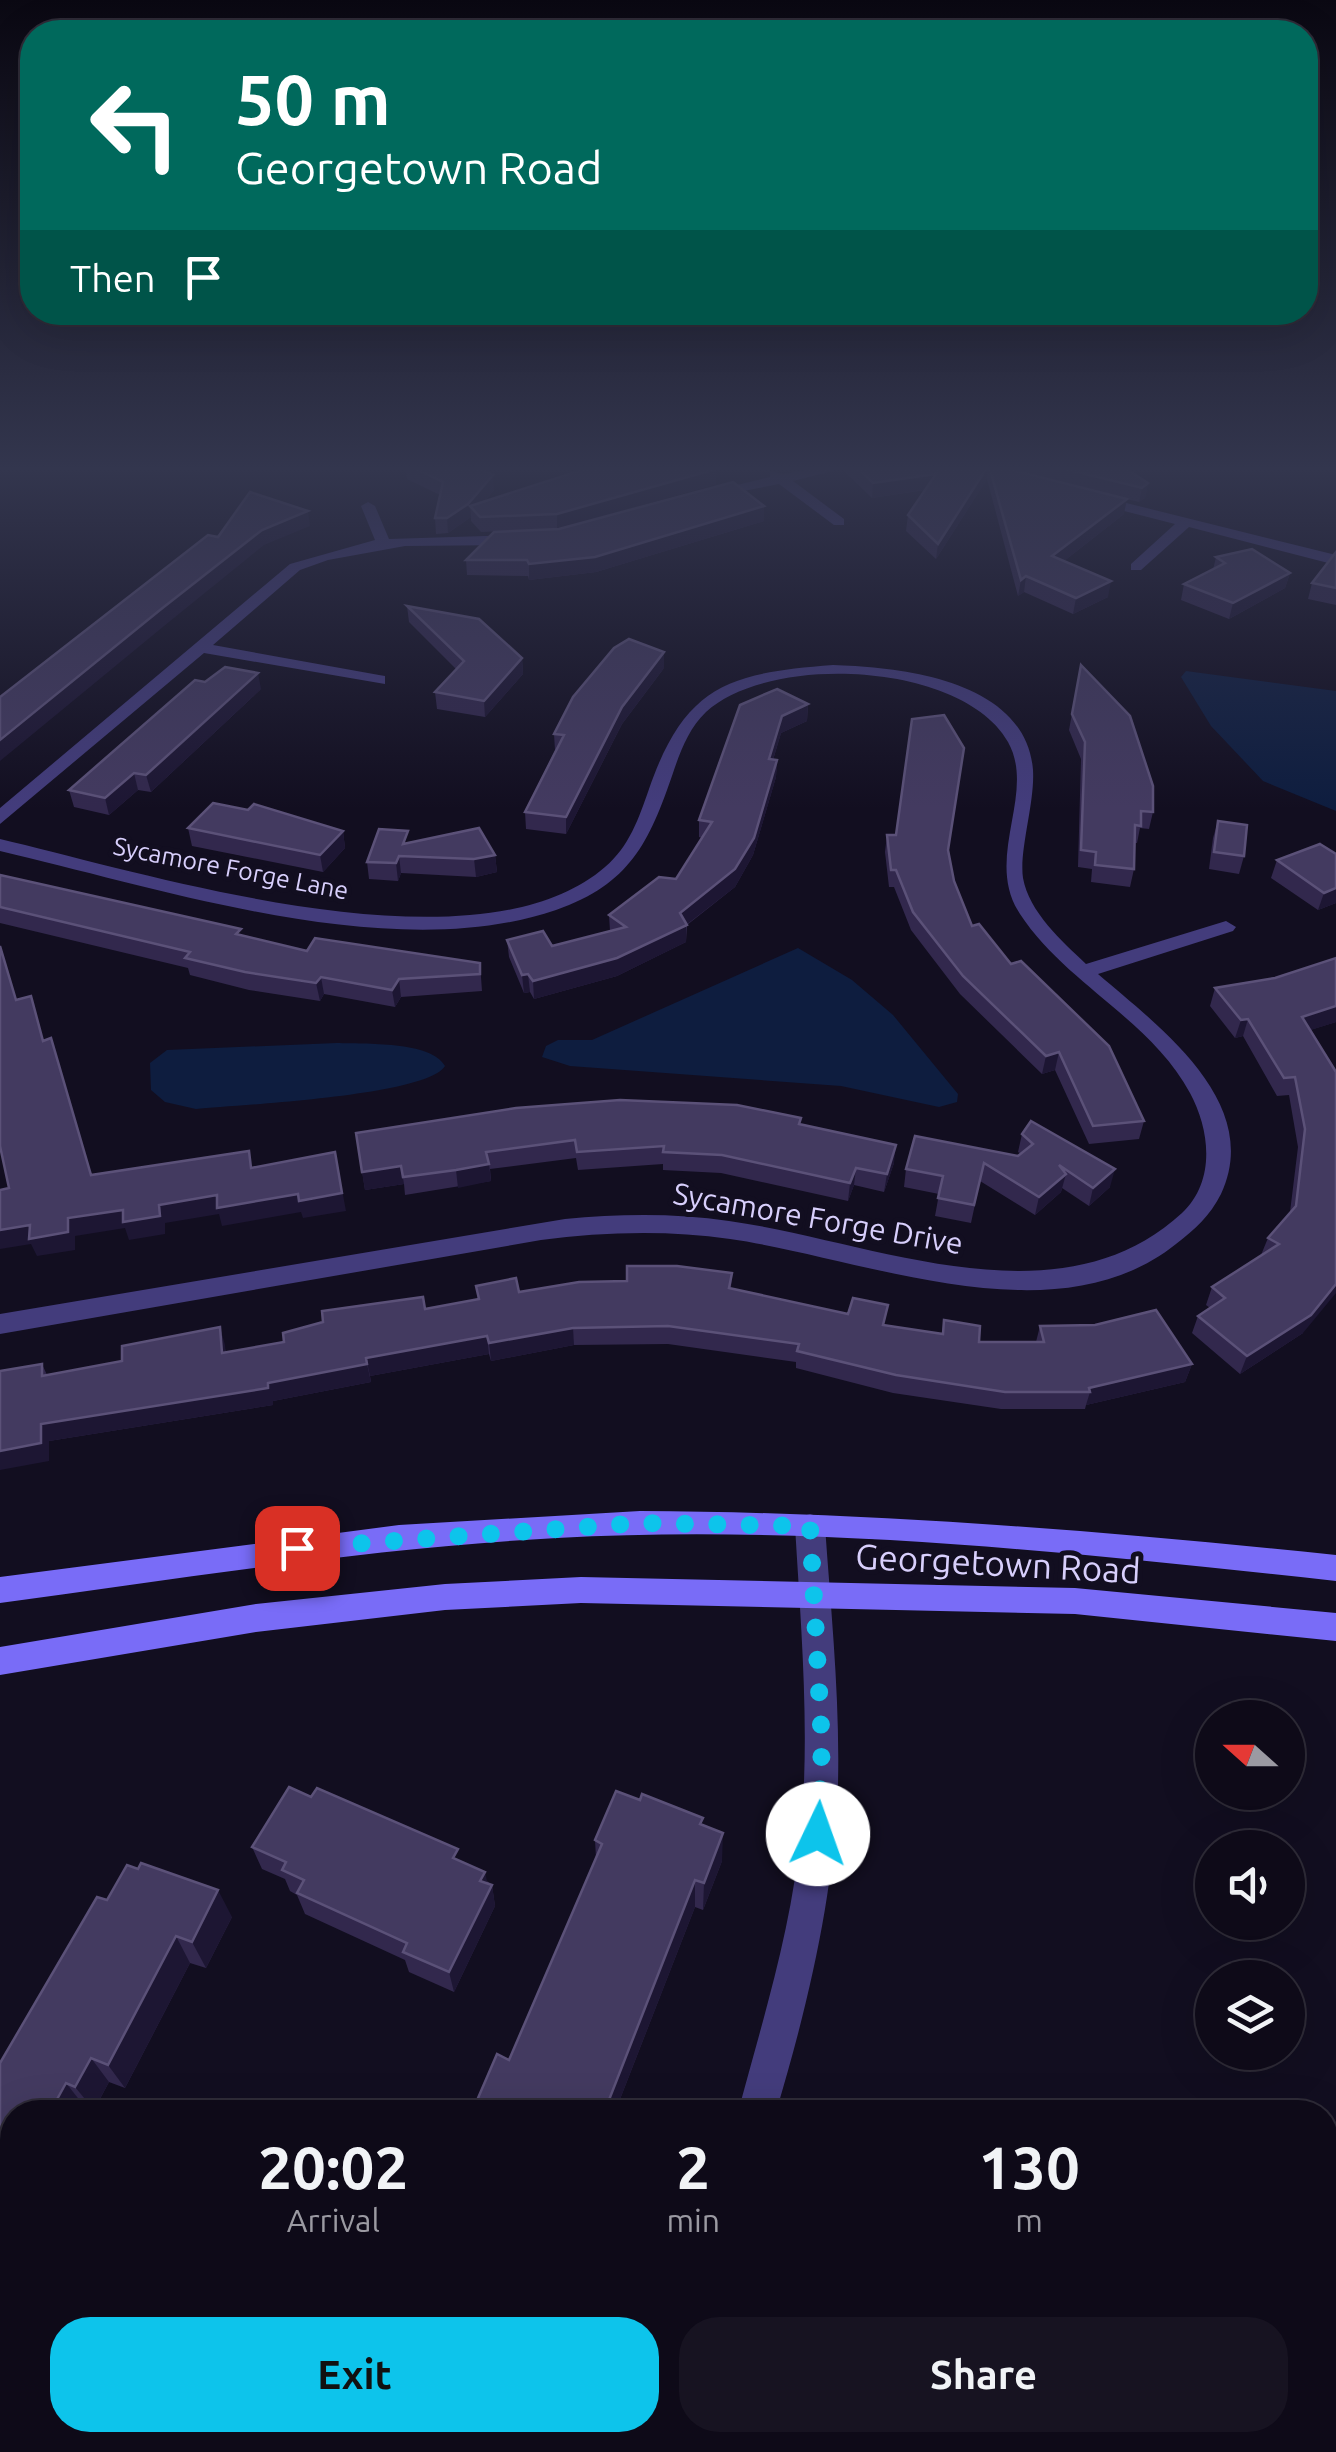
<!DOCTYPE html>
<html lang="en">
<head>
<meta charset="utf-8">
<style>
  :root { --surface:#0e0a18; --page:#171321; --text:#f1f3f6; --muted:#9b9aa2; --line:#2e2b37; --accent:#0dc4eb }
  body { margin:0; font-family:Ubuntu,sans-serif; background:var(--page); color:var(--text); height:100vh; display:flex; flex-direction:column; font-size:38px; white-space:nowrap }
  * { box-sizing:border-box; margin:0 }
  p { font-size:32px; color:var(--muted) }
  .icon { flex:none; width:55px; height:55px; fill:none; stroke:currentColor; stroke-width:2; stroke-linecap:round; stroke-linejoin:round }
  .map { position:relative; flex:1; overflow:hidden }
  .sheet { position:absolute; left:0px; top:2100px; width:1338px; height:352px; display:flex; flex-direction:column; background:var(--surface); border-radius:40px 40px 0 0; box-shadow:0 10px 40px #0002,0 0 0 2px var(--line) }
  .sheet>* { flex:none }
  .guide { position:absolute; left:20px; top:20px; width:1298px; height:305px; border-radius:40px; box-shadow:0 10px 40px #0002,0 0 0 2px var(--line); background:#00695c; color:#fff; overflow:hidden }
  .needle { width:65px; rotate:291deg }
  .tools { position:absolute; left:1195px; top:1700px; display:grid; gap:20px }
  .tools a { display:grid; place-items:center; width:110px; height:110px; border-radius:50%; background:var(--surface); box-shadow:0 10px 40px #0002,0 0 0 2px var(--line); font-size:50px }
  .pin { position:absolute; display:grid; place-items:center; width:85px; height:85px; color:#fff; margin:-42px; border-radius:20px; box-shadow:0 5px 15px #0006 }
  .me { position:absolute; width:110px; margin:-55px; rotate:3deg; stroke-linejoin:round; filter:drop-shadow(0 0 8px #0008) }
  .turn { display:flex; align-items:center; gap:35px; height:210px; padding:0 50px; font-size:45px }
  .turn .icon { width:130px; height:130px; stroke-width:2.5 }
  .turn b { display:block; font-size:70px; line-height:85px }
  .then { display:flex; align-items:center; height:95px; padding:0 50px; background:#0003; gap:20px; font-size:38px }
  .eta { display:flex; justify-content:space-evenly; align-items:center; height:170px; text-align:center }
  .eta b { font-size:60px; font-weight:600; line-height:70px }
  .cta { display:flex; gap:20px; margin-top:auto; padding:20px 50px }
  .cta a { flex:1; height:115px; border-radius:40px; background:var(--accent); color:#111; font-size:40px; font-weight:600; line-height:115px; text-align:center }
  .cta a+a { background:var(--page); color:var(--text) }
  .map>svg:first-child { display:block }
  .water { fill:#0e1d3f }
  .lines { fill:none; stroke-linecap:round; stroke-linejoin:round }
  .minor { fill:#433c7c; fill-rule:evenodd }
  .secondary { fill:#796cf7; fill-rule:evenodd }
  .wall { fill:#32284d }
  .shaded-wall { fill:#1d1633 }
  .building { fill:#433a60; stroke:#5b5178; stroke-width:2.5 }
  .route { stroke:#0dc4eb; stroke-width:18; stroke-dasharray:0 32.4 }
  .labels { text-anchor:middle; stroke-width:10; stroke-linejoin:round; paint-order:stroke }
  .far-street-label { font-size:25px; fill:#d8cffc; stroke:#120e20 }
  .street-label { font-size:30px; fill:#d8cffc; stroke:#120e20 }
  .near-street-label { font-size:35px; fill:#d8cffc; stroke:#120e20 }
</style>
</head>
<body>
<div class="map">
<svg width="1336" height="2452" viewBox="0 0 1336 2452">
  <rect width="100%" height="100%" fill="#120e20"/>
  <g class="water">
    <polygon points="1186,671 1336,691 1336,811 1263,781 1211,726 1181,677"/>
    <polygon points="798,948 852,980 893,1015 958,1094 957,1102 939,1107 841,1086 570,1066 542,1057 546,1046 558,1040 592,1040"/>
    <path d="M337,1043C363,1044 432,1041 445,1066C427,1096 238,1105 196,1109L165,1102L151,1090L150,1063L167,1050Z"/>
  </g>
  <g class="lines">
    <g class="minor">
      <polygon points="825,466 852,466 793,481 844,519 844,525 834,525 779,484 707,498 700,494 770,477 770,471 784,474"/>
      <polygon points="1094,495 1336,555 1336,565 1189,527 1141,570 1131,570 1131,564 1175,524 1089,502 1087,499"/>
      <polygon points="368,502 375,506 389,539 519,535 527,540 519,545 405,546 328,560 300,570 213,645 379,675 385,676 385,684 204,653 0,824 0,808 290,564 375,540 361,506"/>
      <path d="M833,665C901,667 1026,680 1033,770C1035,803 1019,850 1023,878C1029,912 1062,941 1086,964L1226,921L1236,927L1233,931L1098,974C1157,1025 1264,1102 1221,1194C1210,1216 1195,1229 1176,1244C1055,1341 865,1258 730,1239C667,1230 603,1232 541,1240L0,1334V1314L565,1219C619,1214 675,1213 729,1221C873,1241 1058,1327 1182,1213C1216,1181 1210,1130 1190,1093C1151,1020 1065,983 1020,914C983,858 1037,794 1008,742C963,662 770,653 706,712C689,728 680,752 673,773C649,843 630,884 556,910C393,966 164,889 0,851V839C150,874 477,978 605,867C629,847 639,818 649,789C685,685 729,673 833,665Z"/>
      <path d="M810,1514L820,1517L825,1526C831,1612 840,1698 838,1784C834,1896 808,2005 776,2112H738C763,2019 792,1928 801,1830C810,1729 801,1628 795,1526L800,1517Z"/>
      <polygon points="634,2440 676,2440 672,2452 630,2452"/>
    </g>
    <g class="secondary">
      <path d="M640,1511C873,1512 1104,1531 1336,1555V1581C1078,1553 817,1524 557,1538C370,1548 185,1578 0,1603V1577L399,1525Z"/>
      <polygon points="581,1577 1075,1588 1336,1613 1336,1641 1075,1614 581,1603 445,1610 256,1632 0,1675 0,1647 256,1604 445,1584"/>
    </g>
  </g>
  <g class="wall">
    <polygon points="405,466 474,466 494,490 484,502 716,469 716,484 557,529 481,532 471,521 471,517 448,533 436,534 435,518 440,495 407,479"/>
    <polygon points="845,466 1122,466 1148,483 1145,498 1139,502 1122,498 1124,514 1064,561 1108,597 1073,614 1024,592 1018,596 987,479 936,559 906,531 908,515 925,490 872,498 845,472"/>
    <polygon points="764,506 764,521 596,572 529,580 528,576 467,575 466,560 559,529"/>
    <polygon points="1336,552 1336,605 1308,599 1312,583"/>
    <polygon points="1216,557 1290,573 1285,588 1229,619 1181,600 1184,584 1213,570"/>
    <polygon points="407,606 522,658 523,674 485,717 437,709 435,692 456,669 409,622"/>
    <polygon points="1081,665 1153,812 1149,829 1140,828 1137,843 1134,843 1134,869 1130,887 1091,882 1092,869 1078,867 1081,759 1069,730"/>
    <polygon points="664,668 622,724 566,834 526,829 525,812 555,750 554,734"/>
    <polygon points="261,689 151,792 138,790 109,815 74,807 69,790"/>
    <polygon points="808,704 807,721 781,733 773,760 777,760 776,777 753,855 735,887 687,925 686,942 617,976 534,999 530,992 524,993 509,957 507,940 552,946 610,931 609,915 676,879 702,838 699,837 699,820 740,705"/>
    <polygon points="1218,821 1244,856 1239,874 1209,869 1213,838"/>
    <polygon points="188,828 343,831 345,848 323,872 192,846"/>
    <polygon points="887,835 948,851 954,881 972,926 1144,1121 1139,1139 1089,1144 1055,1070 1042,1074 960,994 911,930 894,887 889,887 885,852"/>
    <polygon points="409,843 495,855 497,872 476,877 401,873 398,881 369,879 367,862"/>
    <polygon points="1336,854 1336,903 1318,910 1271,878 1277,860"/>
    <polygon points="0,875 307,951 480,963 482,991 401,997 395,1007 324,994 320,1001 249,990 190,975 188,968 0,923"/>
    <polygon points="1336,958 1336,1022 1310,1030 1303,1333 1240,1374 1192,1333 1198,1316 1210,1308 1206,1305 1212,1287 1261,1255 1268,1238 1290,1212 1298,1147 1289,1095 1277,1096 1243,1036 1235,1038 1210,1006 1215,988 1275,978"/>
    <polygon points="801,1124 894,1163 884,1192 854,1185 848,1201 721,1173 663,1170 663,1164 578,1170 576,1158 490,1169 491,1181 405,1195 404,1184 365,1190 356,1133"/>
    <polygon points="1022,1134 1110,1187 1089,1206 1062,1188 1061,1192 1035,1215 980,1181 971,1223 935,1216 939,1194 904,1187 906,1169 1018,1156 1021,1154 1018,1152"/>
    <polygon points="732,1273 731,1288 885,1326 942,1334 944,1320 979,1342 1036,1342 1040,1326 1192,1364 1185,1382 1086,1405 1085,1409 1001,1409 893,1393 796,1368 796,1362 668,1344 574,1345 491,1361 489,1354 370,1376 371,1382 273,1401 273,1405 49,1441 49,1461 42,1364 47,1375 122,1361 220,1327 226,1353 284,1342 425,1309 478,1299 476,1286 519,1292"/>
    <polygon points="703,1825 722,1861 703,1910 695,1907 615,2112 509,2060 596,1858 595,1840"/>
    <polygon points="252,1847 461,1861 492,1885 495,1906 454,1992 409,1972 405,1960 305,1914 297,1895 290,1891 285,1879 262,1869"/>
    <polygon points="107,1900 232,1917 206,1968 190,1963 125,2088 109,2082 94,2110 85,2107 82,2112 12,2112 12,2285 0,2310 0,2063"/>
    <polygon points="1060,2440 1282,2440 1281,2452 1058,2452"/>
  </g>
  <g class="shaded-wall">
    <polygon points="988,466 987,479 936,559 938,544"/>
    <polygon points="716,469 716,484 557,529 557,514"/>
    <polygon points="936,474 934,488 872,498 873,483"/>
    <polygon points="493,475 494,490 475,512 470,506 471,517 448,533 447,518"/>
    <polygon points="1148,483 1145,498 1139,502 1142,488"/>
    <polygon points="1127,499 1124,514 1050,572 1052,556"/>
    <polygon points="764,506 764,521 596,572 529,580 529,564"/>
    <polygon points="308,511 310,526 264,545 164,626 0,761 0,740 160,610 262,530"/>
    <polygon points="1290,573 1285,588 1229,619 1233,603"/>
    <polygon points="1026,576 1024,592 1018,596 1021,580"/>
    <polygon points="1111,581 1108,597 1073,614 1076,598"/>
    <polygon points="664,652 664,668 622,724 566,834 566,817 622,707"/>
    <polygon points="522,658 523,674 485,717 484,701"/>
    <polygon points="258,673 261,689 151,792 146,775"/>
    <polygon points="808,704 807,721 781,733 768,776 769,759 782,716"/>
    <polygon points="777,760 776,777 753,855 735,887 686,925 686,942 617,976 534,999 533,981 680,913"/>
    <polygon points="134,773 138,790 109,815 105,798"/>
    <polygon points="343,831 345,848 323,872 320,855"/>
    <polygon points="495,855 497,872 476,877 474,859"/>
    <polygon points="399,856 401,873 398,881 396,863"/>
    <polygon points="1336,888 1336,903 1318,910 1324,893"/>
    <polygon points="528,974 530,992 524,993 522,975"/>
    <polygon points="321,977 324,994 320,1001 316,983"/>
    <polygon points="399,979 401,997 395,1007 392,990"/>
    <polygon points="1336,1006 1336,1022 1295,1035 1302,1017"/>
    <polygon points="1248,1019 1243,1036 1235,1038 1241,1020"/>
    <polygon points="1059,1052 1055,1070 1042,1074 1046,1056"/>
    <polygon points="896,1145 894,1163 884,1192 887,1174"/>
    <polygon points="335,1152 346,1211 303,1218 301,1212 222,1226 219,1214 165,1223 165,1234 129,1240 125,1228 75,1236 75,1250 37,1256 31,1244 0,1249 0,1230 123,1210 159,1205"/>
    <polygon points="489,1164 491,1181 458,1188 456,1170"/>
    <polygon points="401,1166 404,1184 365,1190 362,1172"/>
    <polygon points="856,1168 854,1185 848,1201 850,1183"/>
    <polygon points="1115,1169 1110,1187 1089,1206 1093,1188"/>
    <polygon points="1066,1174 1061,1192 1035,1215 1039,1197"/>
    <polygon points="1336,1284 1336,1293 1303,1333 1240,1374 1247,1356"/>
    <polygon points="220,1327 225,1345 227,1371 222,1353"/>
    <polygon points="573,1328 574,1345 491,1361 489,1343"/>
    <polygon points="487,1336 489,1354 370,1376 366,1358"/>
    <polygon points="367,1364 371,1382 273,1401 273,1405 49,1441 49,1461 0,1470 0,1451 41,1424"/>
    <polygon points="1192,1364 1185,1382 1086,1405 1090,1392 1089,1388"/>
    <polygon points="723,1833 722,1861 703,1910 704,1883"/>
    <polygon points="485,1872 489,1890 492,1885 495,1906 454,1992 449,1972 480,1881"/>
    <polygon points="695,1880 695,1907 615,2112 608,2112 607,2105"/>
    <polygon points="218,1890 232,1917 206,1968 192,1942"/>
    <polygon points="176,1936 190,1963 125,2088 108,2065"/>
    <polygon points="91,2058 109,2082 94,2110 75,2087"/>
    <polygon points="66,2083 85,2107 82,2112 50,2112"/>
    <polygon points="12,2181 12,2213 1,2202"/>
    <polygon points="12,2224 12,2285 0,2310 0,2247"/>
  </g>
  <g class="building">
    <polygon points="410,466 474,466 493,475 468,504 447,518 435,518 443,482"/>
    <polygon points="594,466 711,466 716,469 557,514 480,517 470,506"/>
    <polygon points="855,466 988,466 938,544 908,515 936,474 873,483"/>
    <polygon points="989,466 996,466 1127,499 1052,556 1111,581 1076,598 1026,576 1021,580"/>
    <polygon points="1053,466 1122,466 1148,483 1142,488"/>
    <polygon points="733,482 764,506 595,557 529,564 527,560 466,560 494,532 559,529"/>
    <polygon points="250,492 308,511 262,530 160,610 0,740 0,697 208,535 218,537"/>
    <polygon points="1252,549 1290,573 1233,603 1184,584 1225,563 1216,557"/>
    <polygon points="1336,552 1336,588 1312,583"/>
    <polygon points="407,606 479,619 522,658 484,701 435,692 464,661"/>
    <polygon points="629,639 664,652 622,707 566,817 525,812 564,735 554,734 573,697 614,648"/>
    <polygon points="1081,665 1130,716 1153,786 1153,812 1141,811 1141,826 1135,825 1134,869 1095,865 1096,852 1081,850 1085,742 1072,714"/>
    <polygon points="225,667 258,673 146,775 134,773 105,798 69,790 195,680 205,682"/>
    <polygon points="777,689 808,704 782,716 769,759 777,760 754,838 735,869 680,913 687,925 617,958 533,981 528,974 522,975 507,940 543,931 552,946 626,927 609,915 659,877 676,879 712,822 699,820 740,705"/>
    <polygon points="944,715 964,748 948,850 954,881 972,926 979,924 1011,964 1021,961 1109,1046 1144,1121 1093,1126 1059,1052 1046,1056 963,976 913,912 896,870 891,870 887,835 896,835 912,719"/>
    <polygon points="213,803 248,810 254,804 343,831 320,855 188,828"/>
    <polygon points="1218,821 1247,825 1244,856 1214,852"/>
    <polygon points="479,828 495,855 474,859 399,856 396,863 367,862 379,829 408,831 403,844"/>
    <polygon points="1320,844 1336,854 1336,888 1324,893 1277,860"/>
    <polygon points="0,875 241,929 236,934 307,951 315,938 480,963 480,974 399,979 392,990 321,977 316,983 245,972 185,958 190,952 0,907"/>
    <polygon points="0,946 16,1000 31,996 43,1041 51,1038 91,1175 249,1151 251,1168 335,1152 342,1193 299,1201 298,1194 217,1208 217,1195 159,1205 160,1216 123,1222 123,1210 68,1218 68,1232 29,1239 30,1225 0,1230 0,1190 9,1188 0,1146"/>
    <polygon points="1336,958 1336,1006 1302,1017 1336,1072 1336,1284 1311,1315 1247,1356 1198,1316 1225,1298 1212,1287 1279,1244 1268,1238 1296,1206 1305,1129 1295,1077 1284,1078 1248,1019 1241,1020 1215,988 1275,978"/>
    <polygon points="620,1100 737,1105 801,1118 799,1124 896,1145 887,1174 856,1168 850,1183 722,1155 663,1152 664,1146 577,1152 575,1140 486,1152 489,1164 456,1170 403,1177 401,1166 362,1172 356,1133 516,1108"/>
    <polygon points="1031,1121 1115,1169 1093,1188 1059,1165 1066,1174 1039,1197 984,1163 974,1205 938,1198 943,1176 906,1169 915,1136 1018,1156 1033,1144 1022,1134"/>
    <polygon points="627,1266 677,1266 732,1273 729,1288 848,1314 853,1298 888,1305 883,1325 943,1334 944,1320 980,1326 979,1342 1044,1342 1040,1326 1095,1325 1156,1310 1192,1364 1089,1388 1090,1392 1005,1392 896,1375 797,1351 799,1344 668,1326 573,1328 489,1343 487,1336 366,1358 367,1364 268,1383 268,1388 41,1424 41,1443 0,1451 0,1371 42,1364 42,1376 122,1361 122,1346 220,1327 222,1353 284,1342 283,1333 323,1322 322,1311 423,1297 425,1309 479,1299 476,1286 516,1278 519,1292 579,1282 627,1281"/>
    <polygon points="289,1787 311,1797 317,1788 458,1849 453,1858 485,1872 480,1881 492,1885 449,1972 403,1952 407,1943 297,1893 304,1880 282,1870 286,1862 252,1847"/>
    <polygon points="616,1791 640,1800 642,1794 703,1818 700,1824 723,1833 704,1883 695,1880 607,2105 615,2108 613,2112 472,2112 497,2054 509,2060 602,1844 595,1840"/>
    <polygon points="141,1863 218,1890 192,1942 176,1936 108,2065 91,2058 75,2087 66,2083 50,2112 12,2112 12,2181 1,2202 12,2207 12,2224 0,2247 0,2063 97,1897 107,1900 127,1865 138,1869"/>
    <polygon points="1072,2440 1282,2440 1281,2452 1070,2452"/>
  </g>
  <linearGradient id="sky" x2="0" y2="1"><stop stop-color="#0a0812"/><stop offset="0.58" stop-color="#33364e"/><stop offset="1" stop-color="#33364e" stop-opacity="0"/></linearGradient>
  <rect width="1336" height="809" fill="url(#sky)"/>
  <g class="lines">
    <polyline class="route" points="297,1548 640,1523 810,1526 822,1744 818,1834"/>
  </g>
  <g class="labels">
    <g class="far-street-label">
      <text transform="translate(231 868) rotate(11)" y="9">Sycamore Forge Lane</text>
    </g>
    <g class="street-label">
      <text transform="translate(818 1219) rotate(10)" y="10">Sycamore Forge Drive</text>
    </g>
    <g class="near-street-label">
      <text transform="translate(998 1564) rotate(3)" y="12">Georgetown Road</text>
    </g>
  </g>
</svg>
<div class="tools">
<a><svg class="needle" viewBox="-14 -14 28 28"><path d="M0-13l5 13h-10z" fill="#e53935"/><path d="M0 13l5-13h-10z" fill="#9b9aa2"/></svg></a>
<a><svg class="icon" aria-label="sound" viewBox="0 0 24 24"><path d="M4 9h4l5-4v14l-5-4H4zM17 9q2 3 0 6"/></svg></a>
<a><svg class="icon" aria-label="layers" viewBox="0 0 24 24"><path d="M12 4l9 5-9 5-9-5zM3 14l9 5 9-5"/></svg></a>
</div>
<div class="pin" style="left:297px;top:1548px;background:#d93025"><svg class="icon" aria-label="arrive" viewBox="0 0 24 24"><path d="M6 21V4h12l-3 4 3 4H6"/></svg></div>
<svg class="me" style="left:818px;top:1834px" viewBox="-20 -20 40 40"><circle r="19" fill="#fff"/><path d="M0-13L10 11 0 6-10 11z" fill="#0dc4eb"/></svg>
<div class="guide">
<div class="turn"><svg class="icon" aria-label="left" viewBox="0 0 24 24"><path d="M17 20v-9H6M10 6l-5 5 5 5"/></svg><div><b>50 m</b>Georgetown Road</div></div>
<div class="then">Then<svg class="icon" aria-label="arrive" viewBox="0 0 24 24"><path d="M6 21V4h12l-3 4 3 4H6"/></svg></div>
</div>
<section class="sheet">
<div class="eta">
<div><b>20:02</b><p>Arrival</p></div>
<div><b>2</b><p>min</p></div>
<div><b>130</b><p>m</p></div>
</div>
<div class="cta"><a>Exit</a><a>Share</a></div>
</section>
</div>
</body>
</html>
